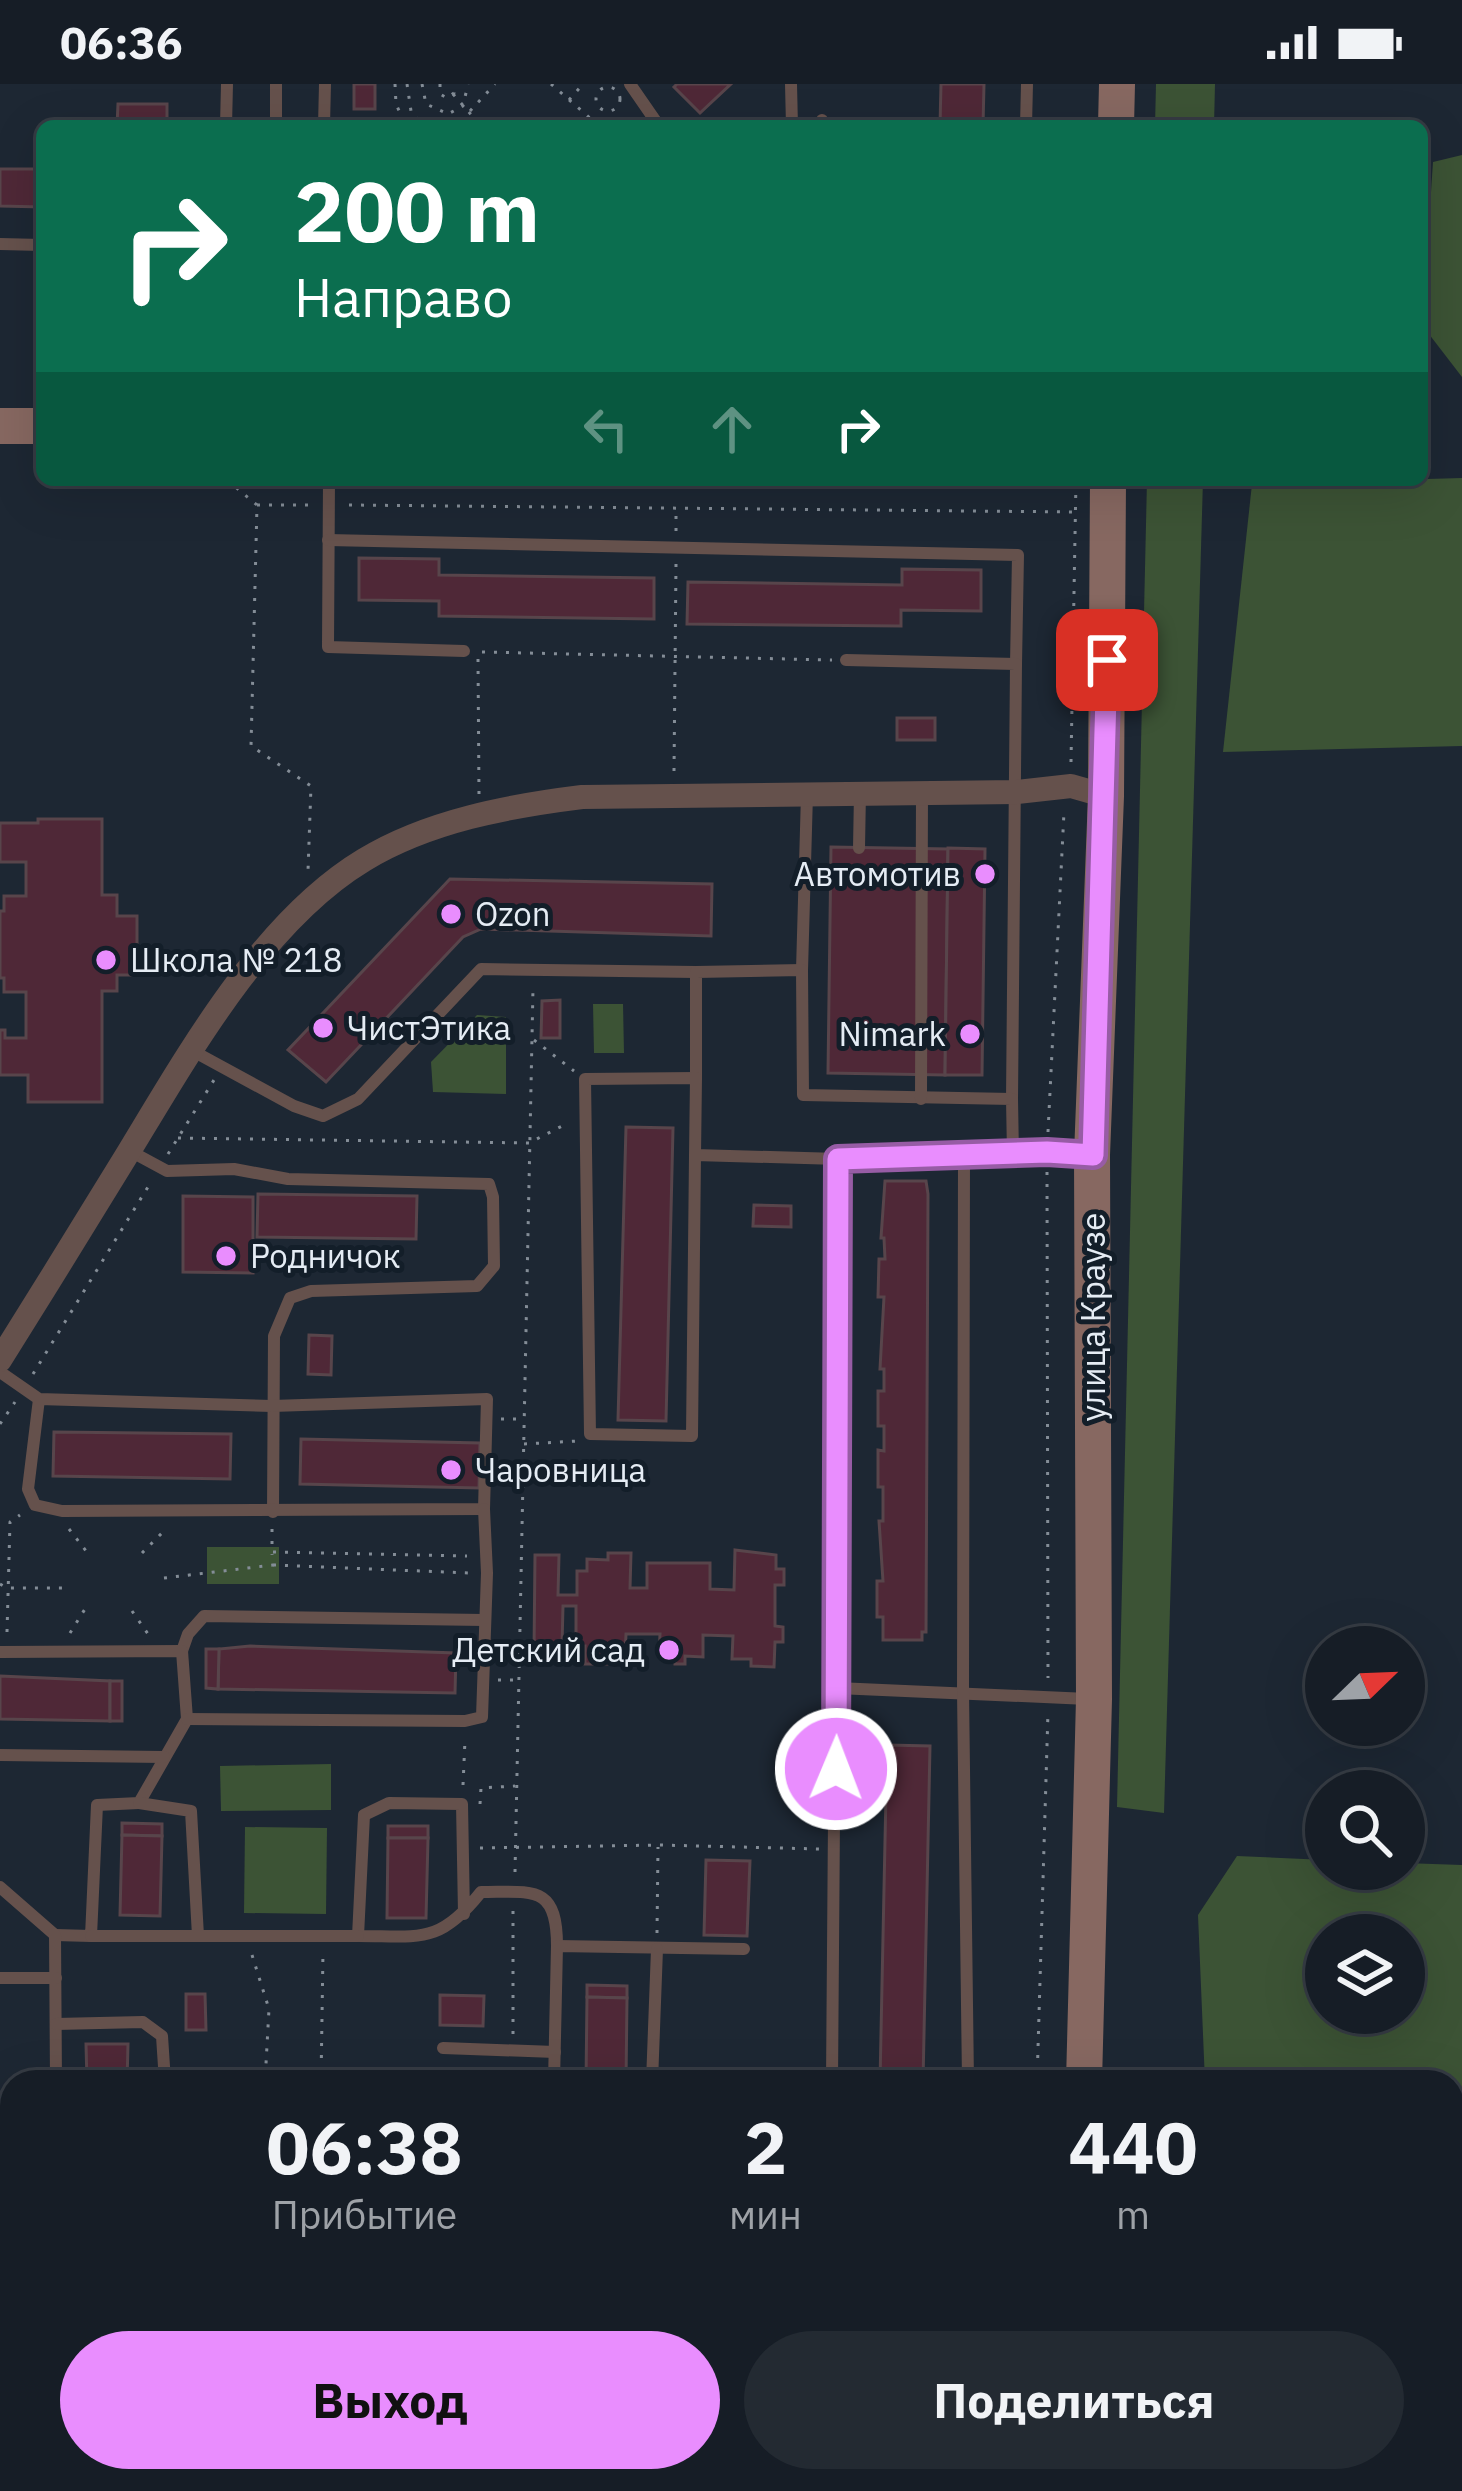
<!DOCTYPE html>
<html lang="ru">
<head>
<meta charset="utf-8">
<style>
  :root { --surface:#161d26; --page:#232a32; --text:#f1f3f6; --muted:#9ea2a7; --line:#353b43; --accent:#e98dfe }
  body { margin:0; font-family:"IBM Plex Sans",sans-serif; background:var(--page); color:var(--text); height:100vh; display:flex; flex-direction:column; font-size:45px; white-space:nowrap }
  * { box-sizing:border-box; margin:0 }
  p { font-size:39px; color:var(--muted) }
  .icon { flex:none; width:66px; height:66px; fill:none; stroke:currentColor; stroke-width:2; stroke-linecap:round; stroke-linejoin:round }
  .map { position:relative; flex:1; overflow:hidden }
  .details { position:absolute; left:0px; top:1986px; width:1464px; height:423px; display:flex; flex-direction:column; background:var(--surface); border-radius:36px 36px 0 0; box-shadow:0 12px 48px #0002,0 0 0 3px var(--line) }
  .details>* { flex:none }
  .top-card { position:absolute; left:36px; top:36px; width:1392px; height:366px; border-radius:18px; box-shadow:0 12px 48px #0002,0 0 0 3px var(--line); background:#0b6e4f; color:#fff; overflow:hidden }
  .needle { width:78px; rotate:67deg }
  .tools { position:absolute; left:1305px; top:1542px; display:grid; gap:24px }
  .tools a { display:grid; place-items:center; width:120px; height:120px; border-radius:50%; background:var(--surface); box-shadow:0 12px 48px #0002,0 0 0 3px var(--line); font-size:60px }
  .pin { position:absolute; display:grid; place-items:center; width:102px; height:102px; color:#fff; margin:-51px; border-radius:24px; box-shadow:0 6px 18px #0006 }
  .me { position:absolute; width:132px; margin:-66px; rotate:1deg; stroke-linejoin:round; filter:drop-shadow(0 0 9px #0008) }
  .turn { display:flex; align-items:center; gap:42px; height:252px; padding:0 60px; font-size:54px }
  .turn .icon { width:156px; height:156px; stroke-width:2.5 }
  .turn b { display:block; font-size:84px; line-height:102px }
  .lanes { display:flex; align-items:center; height:114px; padding:0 60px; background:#0003; justify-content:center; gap:60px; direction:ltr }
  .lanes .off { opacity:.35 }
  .eta { display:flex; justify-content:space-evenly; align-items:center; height:204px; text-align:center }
  .eta b { font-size:72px; font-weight:800; line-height:84px }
  .primary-button { display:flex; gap:24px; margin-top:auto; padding:24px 60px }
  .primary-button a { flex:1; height:138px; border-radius:72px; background:var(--accent); color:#111; font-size:48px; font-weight:800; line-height:138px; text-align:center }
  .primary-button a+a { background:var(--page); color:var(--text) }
  .status { display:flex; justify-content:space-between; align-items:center; height:84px; padding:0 60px; background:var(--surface); direction:ltr }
  .status svg { height:33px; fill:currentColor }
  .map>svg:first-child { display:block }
  .green { fill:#3c5335; fill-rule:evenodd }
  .building { fill:#4f2837; stroke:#58454b; stroke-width:3 }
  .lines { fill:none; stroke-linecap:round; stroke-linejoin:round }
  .path { stroke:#848d97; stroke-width:3; stroke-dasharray:3 9; stroke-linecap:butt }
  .lane { stroke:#65514c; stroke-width:12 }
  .street { stroke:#65514c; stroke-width:24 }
  .secondary { stroke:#876861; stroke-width:36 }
  .route-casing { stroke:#975ca5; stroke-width:30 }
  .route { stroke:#e98dfe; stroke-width:21 }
  .poi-dot { fill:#e98dfe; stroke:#131e29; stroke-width:4.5 }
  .labels { text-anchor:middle; stroke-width:10; stroke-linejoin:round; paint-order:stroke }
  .poi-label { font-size:33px; fill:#e5ecf4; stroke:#131e29; text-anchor:start }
  .street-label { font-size:33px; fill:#e5ecf4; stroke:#131e29 }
</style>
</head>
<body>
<div class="status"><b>06:36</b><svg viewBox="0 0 49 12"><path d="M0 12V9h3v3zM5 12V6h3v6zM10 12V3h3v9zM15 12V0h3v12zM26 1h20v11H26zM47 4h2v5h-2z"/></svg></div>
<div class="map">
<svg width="1462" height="2407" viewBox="0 0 1462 2407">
  <rect width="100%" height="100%" fill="#1d2733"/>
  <g class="green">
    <polygon points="1156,0 1215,0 1214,42 1155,42"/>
    <polygon points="1462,71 1462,293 1422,241 1433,78"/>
    <polygon points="1462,394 1462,662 1223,668 1252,400"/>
    <polygon points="1147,396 1203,396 1164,1729 1117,1723"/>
    <polygon points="593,920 623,920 624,969 594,969"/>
    <polygon points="477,931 506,933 506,1010 433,1008 431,978"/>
    <rect x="207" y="1463" width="72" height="37"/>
    <polygon points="331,1680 331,1726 221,1727 220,1682"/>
    <polygon points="245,1743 327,1744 326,1830 244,1829"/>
    <path d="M1237,1772L1326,1776V1785H1404V1779L1462,1781V2262L1452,2260V1998H1205L1198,1831ZM1326,1851H1404V1929H1326Z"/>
  </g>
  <g class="building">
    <rect x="354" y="0" width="21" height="25"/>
    <polygon points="677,0 731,0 700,29 674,3"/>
    <polygon points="941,0 984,0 983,42 940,42"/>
    <polygon points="118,20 167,20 167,42 117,42"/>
    <polygon points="0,85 42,85 42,123 0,122"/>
    <polygon points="359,474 439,475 439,491 654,494 654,535 439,532 439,517 359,516"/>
    <polygon points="902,485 981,486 981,527 901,526 901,542 687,540 688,498 902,501"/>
    <rect x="897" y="634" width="38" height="22"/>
    <polygon points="38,735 102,735 102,811 117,811 117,832 137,832 137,891 117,891 117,907 102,907 102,1018 28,1018 28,991 0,991 0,946 5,946 5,954 26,954 26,908 4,908 4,894 0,894 0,827 4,827 4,812 26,812 26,778 0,778 0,739 38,739"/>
    <polygon points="831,763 948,765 945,991 828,989"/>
    <polygon points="948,764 985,765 982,991 945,991"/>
    <polygon points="450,795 712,800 711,852 481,845 463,853 326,998 288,966"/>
    <polygon points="560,916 560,954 541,954 542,917"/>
    <polygon points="626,1043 673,1044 666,1337 618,1336"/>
    <polygon points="885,1097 926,1097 928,1110 926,1548 922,1548 922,1556 883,1556 883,1533 877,1533 877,1497 883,1497 879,1437 883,1437 883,1403 878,1403 878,1366 884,1367 884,1342 878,1342 878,1307 884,1307 884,1285 880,1285 884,1213 878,1213 879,1175 885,1175 884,1154 881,1154"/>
    <polygon points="258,1110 417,1112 416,1155 257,1153"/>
    <polygon points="183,1112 253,1113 253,1189 183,1188"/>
    <polygon points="754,1121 791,1122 791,1143 753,1142"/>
    <polygon points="309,1251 332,1252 331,1291 308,1290"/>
    <polygon points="54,1348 231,1350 230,1395 53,1392"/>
    <polygon points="301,1355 480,1359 479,1404 300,1400"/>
    <polygon points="735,1466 776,1471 776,1485 784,1485 784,1501 775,1501 775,1542 783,1543 783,1558 775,1558 774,1583 751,1582 751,1575 732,1575 733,1552 703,1551 703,1573 685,1572 685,1580 675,1580 675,1572 659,1572 660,1550 626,1550 625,1573 607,1573 607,1580 585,1580 585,1562 576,1562 576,1522 563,1522 562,1561 556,1561 556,1568 534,1568 535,1471 559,1471 558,1511 577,1511 577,1487 587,1487 587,1475 608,1476 608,1469 631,1469 630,1504 647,1504 647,1479 710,1479 710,1505 734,1506"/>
    <polygon points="250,1562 456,1569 455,1609 218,1605 219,1565"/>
    <polygon points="206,1565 219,1565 218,1605 206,1604"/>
    <polygon points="0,1592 110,1597 110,1637 0,1635"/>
    <rect x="110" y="1597" width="12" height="40"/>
    <polygon points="887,1661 930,1662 923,1998 880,1998"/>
    <polygon points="122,1739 162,1740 162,1752 122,1751"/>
    <rect x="388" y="1742" width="40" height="12"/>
    <polygon points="122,1751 162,1752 160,1832 120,1831"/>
    <polygon points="388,1754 428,1754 426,1834 387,1834"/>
    <polygon points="706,1776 750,1777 747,1852 704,1851"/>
    <polygon points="587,1901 627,1902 627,1914 587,1913"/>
    <polygon points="186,1910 205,1910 206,1946 186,1946"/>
    <polygon points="440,1911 484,1912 483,1942 440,1941"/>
    <polygon points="587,1913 627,1914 626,1998 586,1998"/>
    <polygon points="86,1960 128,1960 127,1998 87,1998"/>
    <polygon points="625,2397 679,2397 668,2407 625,2407"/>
    <rect x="936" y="2397" width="62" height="10"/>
    <polygon points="1302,2397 1375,2397 1375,2407 1301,2407"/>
  </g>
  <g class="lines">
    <g class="path">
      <polyline points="395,0 396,20 406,42"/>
      <polyline points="407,0 411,27 423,42"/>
      <polyline points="422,0 426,20 448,30 463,22 468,0"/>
      <polyline points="440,0 440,10 447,14 454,9 452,0"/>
      <polyline points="551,0 599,42"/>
      <circle cx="608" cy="15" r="12"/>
      <polyline points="453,10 481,42"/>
      <polyline points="569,16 583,0"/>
      <polyline points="470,27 495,0"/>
      <polyline points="227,396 257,421 251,662 311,702 308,787"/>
      <polyline points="257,421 309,421"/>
      <polyline points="349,421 1075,428"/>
      <polyline points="676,447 676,426"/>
      <polyline points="482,568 832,576"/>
      <polyline points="478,575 479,710"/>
      <polyline points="1071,678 1076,396"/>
      <polyline points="674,687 676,480"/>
      <polyline points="534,956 574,987"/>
      <polyline points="1048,1048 1064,728"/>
      <polyline points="178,1054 529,1059 566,1040"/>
      <polyline points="168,1070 214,996"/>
      <polyline points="1047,1088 1048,1594"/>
      <polyline points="33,1290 151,1098"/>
      <polyline points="501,1335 521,1335"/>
      <polyline points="0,1340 15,1318"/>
      <polyline points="524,1360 578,1357"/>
      <polyline points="69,1445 90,1472"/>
      <polyline points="272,1445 272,1468 467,1472"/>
      <polyline points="142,1469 166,1445"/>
      <polyline points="273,1481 469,1489"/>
      <polyline points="164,1494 273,1481 272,1470"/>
      <polyline points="0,1500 7,1504 62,1504"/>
      <polyline points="132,1527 148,1550"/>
      <polyline points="7,1548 10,1438 20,1431"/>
      <polyline points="70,1549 85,1525"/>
      <polyline points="498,1596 519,1596"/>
      <polyline points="463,1701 465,1656"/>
      <polyline points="480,1720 481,1704 515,1702"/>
      <polyline points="480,1764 659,1761 819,1765"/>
      <polyline points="515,1788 533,904"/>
      <polyline points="657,1849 658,1763"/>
      <polyline points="252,1871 269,1925 265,1998"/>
      <polyline points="513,1950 513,1822"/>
      <polyline points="321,1998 323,1867"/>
      <polyline points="512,1998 512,1984"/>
      <polyline points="1037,1998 1048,1628"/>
      <polyline points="0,2138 12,2138"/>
      <polyline points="0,2297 12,2297"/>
      <polyline points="0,2355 12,2346"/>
      <polyline points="545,2407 546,2397"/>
      <polyline points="1045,2407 1045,2397"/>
      <polyline points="1232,2407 1233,2397"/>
    </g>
    <g class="lane">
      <polyline points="630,0 659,42"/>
      <polyline points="791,0 792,42"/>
      <polyline points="324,41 379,42"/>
      <polyline points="226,42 227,0"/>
      <polyline points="276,42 276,0"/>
      <polyline points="324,42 325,0"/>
      <polyline points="822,42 822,36"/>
      <polyline points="1026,42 1027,0"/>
      <polyline points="0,160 42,161"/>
      <polyline points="329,396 328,563 464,567"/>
      <polyline points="328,456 1018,471 1016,580"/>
      <polyline points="846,576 1016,580 1012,1015"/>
      <polyline points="859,764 860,708"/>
      <polyline points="802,886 807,710"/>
      <polyline points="191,966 294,1022 323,1032 358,1015 481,885 696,888"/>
      <polyline points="696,994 696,888 802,886 803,1011 1012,1015 1013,1071"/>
      <polyline points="921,1015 922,709"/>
      <polyline points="130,1067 167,1087 234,1085 288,1095 489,1100 493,1113 494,1182 477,1202 311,1207 290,1214 274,1252 273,1428"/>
      <polyline points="695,1071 696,994 585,995 590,1350 692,1352 695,1071 839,1075"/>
      <polyline points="0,1288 39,1315 272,1322 487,1315 484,1425 62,1427 35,1421 28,1405 39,1315"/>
      <polyline points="182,1567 188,1550 204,1532 484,1536"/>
      <polyline points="0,1568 182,1567 187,1635 139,1719 97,1721 91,1852 55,1851"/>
      <polyline points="837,1604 1088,1615"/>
      <polyline points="187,1635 465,1637 482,1633 487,1489 484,1425"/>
      <polyline points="0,1671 164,1673"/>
      <polyline points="139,1719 191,1727 198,1852"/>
      <polyline points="0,1803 55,1851 56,1998"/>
      <path d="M464,1830L462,1720L389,1719L364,1731L358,1852C420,1852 439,1861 481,1808C533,1808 557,1800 557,1862"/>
      <polyline points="91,1852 358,1852"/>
      <polyline points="0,1894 56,1894"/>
      <polyline points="56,1940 143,1938 162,1952 165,1998"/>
      <polyline points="443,1964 555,1968"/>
      <polyline points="554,1998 557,1862 744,1865"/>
      <polyline points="652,1998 657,1865"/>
      <polyline points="832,1998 839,1075 964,1073"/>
      <polyline points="968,1998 963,1607 964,1073 1047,1068 1087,1070"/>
      <polyline points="0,2023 12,2023"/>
      <polyline points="1452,2357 1462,2357"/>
      <polyline points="0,2399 29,2397"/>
      <polyline points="607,2407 607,2397"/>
      <polyline points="1408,2407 1409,2397"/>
    </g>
    <g class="street">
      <path d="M0,1276C42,1209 84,1141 125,1074C186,974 261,838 364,776C428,737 509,722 582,713L1017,708L1071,702L1106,712"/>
      <polyline points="1452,2244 1462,2244"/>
      <polyline points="1271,2407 1271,2397"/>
    </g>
    <g class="secondary">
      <polyline points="1116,42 1117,0"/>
      <polyline points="0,342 42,342"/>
      <polyline points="1084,1998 1094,1615 1092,1071 1106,712 1108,396"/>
      <polyline points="0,2222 12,2222"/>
      <polyline points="1091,2407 1091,2397"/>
    </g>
  </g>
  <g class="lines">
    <defs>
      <polyline id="route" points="836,1685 838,1075 1047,1068 1093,1071 1107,576"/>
    </defs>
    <use href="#route" class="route-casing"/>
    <use href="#route" class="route"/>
  </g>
  <g class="poi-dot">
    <circle cx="985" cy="790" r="12"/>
    <circle cx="451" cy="830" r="12"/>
    <circle cx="106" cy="876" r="12"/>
    <circle cx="323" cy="944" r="12"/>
    <circle cx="970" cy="950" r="12"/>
    <circle cx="226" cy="1172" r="12"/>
    <circle cx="451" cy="1386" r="12"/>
    <circle cx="669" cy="1566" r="12"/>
  </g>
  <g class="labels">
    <g class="poi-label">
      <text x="961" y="802" text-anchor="end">Автомотив</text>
      <text x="475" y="842">Ozon</text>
      <text x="130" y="888">Школа № 218</text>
      <text x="347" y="956">ЧистЭтика</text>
      <text x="946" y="962" text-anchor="end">Nimark</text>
      <text x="250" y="1184">Родничок</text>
      <text x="475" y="1398">Чаровница</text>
      <text x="645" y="1578" text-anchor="end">Детский сад</text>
    </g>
    <g class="street-label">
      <text transform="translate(1093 1233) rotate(-90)" y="12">улица Краузе</text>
    </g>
  </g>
</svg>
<div class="tools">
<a><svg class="needle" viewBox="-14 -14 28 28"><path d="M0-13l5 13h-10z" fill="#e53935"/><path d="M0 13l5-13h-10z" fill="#9ea2a7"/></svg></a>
<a><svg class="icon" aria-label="search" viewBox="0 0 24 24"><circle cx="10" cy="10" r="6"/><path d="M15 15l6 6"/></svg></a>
<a><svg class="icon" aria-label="layers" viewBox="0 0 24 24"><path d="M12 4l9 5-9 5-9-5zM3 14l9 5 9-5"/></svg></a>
</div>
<div class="pin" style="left:1107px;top:576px;background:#d93025"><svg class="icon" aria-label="arrive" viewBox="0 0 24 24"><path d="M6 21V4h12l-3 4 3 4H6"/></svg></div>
<svg class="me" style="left:836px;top:1685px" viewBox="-20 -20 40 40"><circle r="17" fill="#e98dfe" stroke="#fff" stroke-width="3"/><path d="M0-11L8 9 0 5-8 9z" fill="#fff"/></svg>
<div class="top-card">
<div class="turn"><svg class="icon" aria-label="right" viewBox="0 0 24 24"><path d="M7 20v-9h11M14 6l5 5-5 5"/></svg><div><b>200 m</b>Направо</div></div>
<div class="lanes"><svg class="icon off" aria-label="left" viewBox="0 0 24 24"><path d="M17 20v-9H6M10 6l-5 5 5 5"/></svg><svg class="icon off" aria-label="ahead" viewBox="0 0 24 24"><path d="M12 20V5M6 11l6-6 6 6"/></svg><svg class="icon" aria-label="right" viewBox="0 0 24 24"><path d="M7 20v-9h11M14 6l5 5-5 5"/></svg></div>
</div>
<section class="details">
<div class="eta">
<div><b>06:38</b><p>Прибытие</p></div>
<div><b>2</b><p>мин</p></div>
<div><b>440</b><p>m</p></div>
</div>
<div class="primary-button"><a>Выход</a><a>Поделиться</a></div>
</section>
</div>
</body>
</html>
